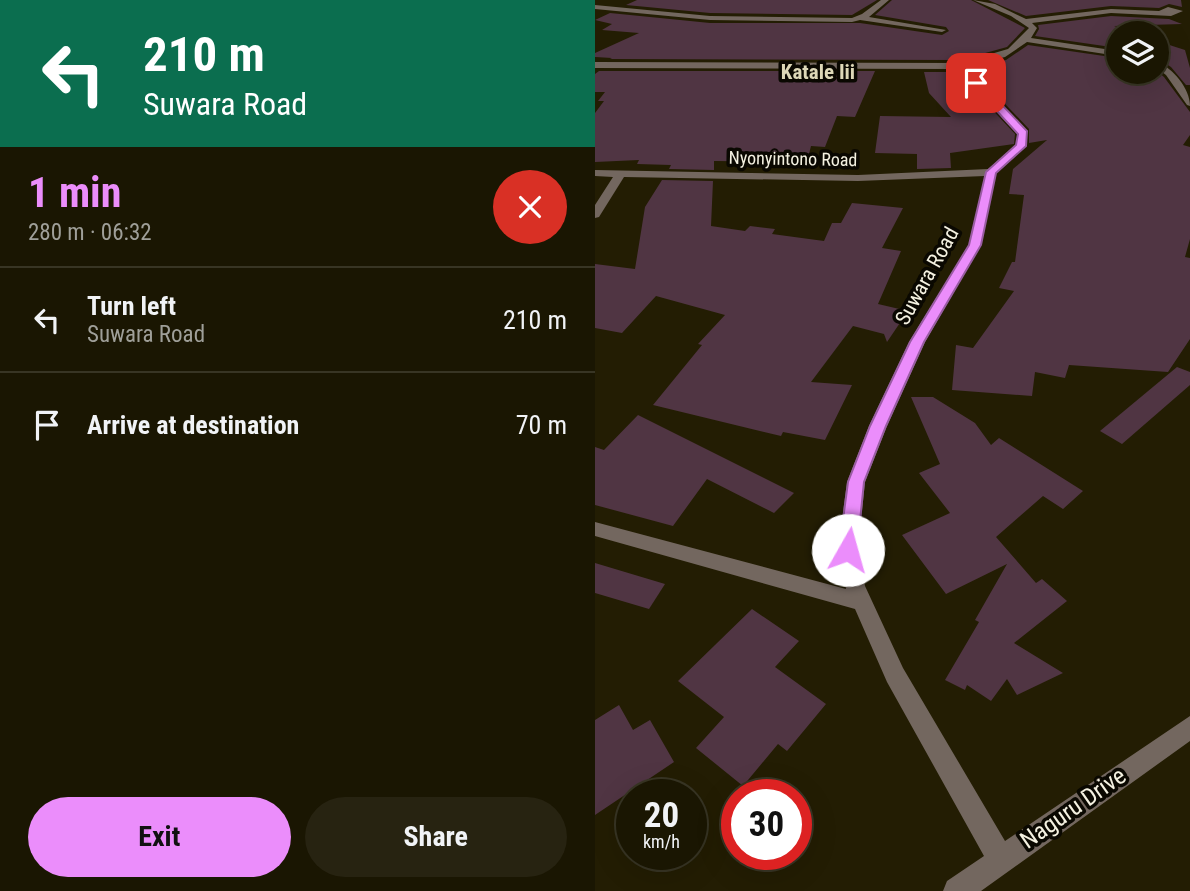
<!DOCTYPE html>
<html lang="en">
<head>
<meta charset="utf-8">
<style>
  :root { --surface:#1a1602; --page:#272311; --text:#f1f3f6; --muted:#9f9f99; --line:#383524; --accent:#eb8dfb }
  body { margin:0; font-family:"Roboto Condensed",sans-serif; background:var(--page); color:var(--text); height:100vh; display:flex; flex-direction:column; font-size:26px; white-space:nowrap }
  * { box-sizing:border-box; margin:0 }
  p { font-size:23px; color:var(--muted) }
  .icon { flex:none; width:38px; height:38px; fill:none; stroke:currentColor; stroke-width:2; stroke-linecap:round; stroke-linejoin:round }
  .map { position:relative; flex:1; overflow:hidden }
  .panel { display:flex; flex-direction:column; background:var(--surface); width:595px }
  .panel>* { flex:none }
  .top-card { background:#0b6e4f; color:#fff; overflow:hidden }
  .tools { position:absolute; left:511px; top:21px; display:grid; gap:14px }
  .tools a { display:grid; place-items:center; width:63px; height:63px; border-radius:50%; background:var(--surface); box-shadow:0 7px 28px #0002,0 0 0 2px var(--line); font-size:35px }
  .speed { position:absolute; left:21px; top:779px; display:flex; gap:14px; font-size:35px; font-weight:700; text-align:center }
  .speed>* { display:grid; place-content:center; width:91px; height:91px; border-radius:50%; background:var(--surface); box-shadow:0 7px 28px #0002,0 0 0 2px var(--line); line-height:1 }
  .speed small { font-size:18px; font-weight:400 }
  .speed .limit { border:10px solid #d22; background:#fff; color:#111 }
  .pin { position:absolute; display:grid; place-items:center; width:60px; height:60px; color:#fff; margin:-30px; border-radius:14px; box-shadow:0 4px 10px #0006 }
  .me { position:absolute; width:77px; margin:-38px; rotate:7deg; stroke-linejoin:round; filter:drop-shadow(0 0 5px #0008) }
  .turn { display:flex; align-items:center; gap:24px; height:147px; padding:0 28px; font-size:32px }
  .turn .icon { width:91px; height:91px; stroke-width:2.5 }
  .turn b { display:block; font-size:49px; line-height:60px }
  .round { display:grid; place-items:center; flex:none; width:74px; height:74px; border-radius:37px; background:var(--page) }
  .headline { display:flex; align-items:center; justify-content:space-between; height:119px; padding:0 28px }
  h1 { font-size:42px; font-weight:700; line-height:52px; color:var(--accent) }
  .cta { display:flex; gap:14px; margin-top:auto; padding:14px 28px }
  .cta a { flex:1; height:80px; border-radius:42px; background:var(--accent); color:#111; font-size:28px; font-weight:700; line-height:80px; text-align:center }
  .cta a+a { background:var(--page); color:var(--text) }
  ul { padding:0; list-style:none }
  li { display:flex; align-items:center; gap:21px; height:105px; padding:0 28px; border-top:2px solid var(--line) }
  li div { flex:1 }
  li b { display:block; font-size:26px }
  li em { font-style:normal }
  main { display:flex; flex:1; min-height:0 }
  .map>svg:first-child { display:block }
  .building { fill:#503543 }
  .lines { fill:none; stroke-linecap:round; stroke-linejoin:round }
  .minor { fill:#73675f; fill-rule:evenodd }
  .route { fill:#eb8dfb; stroke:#995ca3; stroke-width:2 }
  .labels { text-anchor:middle; stroke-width:7; stroke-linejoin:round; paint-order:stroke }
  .far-street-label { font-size:18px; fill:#f4f1e1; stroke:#0a0801 }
  .far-quarter-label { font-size:21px; font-weight:bold; fill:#ded8b8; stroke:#0a0801 }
  .street-label { font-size:21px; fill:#f4f1e1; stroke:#0a0801 }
  .near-street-label { font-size:24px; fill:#f4f1e1; stroke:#0a0801 }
</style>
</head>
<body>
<main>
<section class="panel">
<div class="top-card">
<div class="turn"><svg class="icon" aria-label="left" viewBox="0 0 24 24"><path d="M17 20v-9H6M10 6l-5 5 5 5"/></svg><div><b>210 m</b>Suwara Road</div></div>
</div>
<div class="headline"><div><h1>1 min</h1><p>280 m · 06:32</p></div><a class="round" style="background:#d93025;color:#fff"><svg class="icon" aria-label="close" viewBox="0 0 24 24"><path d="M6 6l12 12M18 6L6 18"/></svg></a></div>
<ul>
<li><svg class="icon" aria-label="left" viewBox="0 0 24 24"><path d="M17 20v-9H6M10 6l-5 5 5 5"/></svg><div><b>Turn left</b><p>Suwara Road</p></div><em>210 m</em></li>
<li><svg class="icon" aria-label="arrive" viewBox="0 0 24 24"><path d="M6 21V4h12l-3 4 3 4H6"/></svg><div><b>Arrive at destination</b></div><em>70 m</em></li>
</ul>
<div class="cta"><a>Exit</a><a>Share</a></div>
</section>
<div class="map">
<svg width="595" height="891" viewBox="0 0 595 891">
  <rect width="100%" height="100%" fill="#231d03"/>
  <g class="building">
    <polygon points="42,0 282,0 257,15 115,13 31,5"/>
    <polygon points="297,0 376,0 430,28 412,47 365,60 15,59 17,58 0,57 0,53 44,33 7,30 17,24 0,20 15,13 115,23 265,23 347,35 354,31 351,27 280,15"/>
    <polygon points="393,0 586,0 587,7 574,4 564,8 516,6 431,16"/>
    <polygon points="516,16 574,19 587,24 519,26 539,33 523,33 523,48 440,36 444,29 443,25"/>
    <polygon points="562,41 590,50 595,68 595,85 591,85 576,67 562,58"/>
    <polygon points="433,45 523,58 523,72 562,71 569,77 595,112 595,135 588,145 595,147 595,239 590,257 595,258 595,339 573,372 474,365 470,378 440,372 437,396 357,390 361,345 378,348 419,291 404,288 417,262 420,262 429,195 414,194 418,169 452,140 434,143 434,129 376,68 411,60"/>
    <polygon points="4,71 280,71 260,117 242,116 230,147 216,146 212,162 119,161 119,170 74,169 76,165 42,164 44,160 0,162 0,113 9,101 3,101 10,92 0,92 0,74"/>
    <polygon points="329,72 362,72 420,134 419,144 355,153 356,168 322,169 322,154 280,153 285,116 356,117 334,93"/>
    <polygon points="67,180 118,181 116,226 150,231 155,226 180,229 177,234 229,241 237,223 246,223 257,203 308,208 287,248 306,251 283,304 313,311 292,342 289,334 258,326 216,382 257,385 230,440 188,432 186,436 58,405 107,345 103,344 130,315 61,296 27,333 0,328 0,264 40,269 50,207"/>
    <polygon points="582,367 595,372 595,385 527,444 505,431"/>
    <polygon points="316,397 338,397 380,423 396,445 404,438 488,491 468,509 448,496 401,537 441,583 447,579 472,601 419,643 468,673 422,695 412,679 396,701 372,685 370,690 350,680 384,622 380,620 412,564 351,594 307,535 355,513 324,473 345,464"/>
    <polygon points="43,415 199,493 179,513 112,479 78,526 0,505 0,447 9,450"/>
    <polygon points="0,563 70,584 54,609 0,593"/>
    <polygon points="157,609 204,641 180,667 231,704 192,751 183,744 148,786 101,748 129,717 83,681"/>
    <polygon points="24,705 38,730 55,720 79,762 0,815 0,720"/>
  </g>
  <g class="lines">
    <g class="minor">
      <polygon points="286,0 294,0 274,17 351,30 347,32 265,20 257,22 115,20 0,9 0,5 115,16 257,18 267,14"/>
      <polygon points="378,0 400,4 431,19 516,9 564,11 573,7 588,11 576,16 516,13 437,23 442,28 436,38 523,51 523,56 432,42 410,57 371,67 432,131 431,146 401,173 386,245 330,342 292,426 270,482 263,550 270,586 308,668 410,841 595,716 595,741 386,891 348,891 352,881 389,856 292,682 260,609 0,536 0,522 251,589 243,550 252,482 274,426 314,342 374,245 390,176 263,181 29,177 4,217 0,218 0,205 18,177 0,176 0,170 263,175 393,169 421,145 423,133 363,69 0,68 0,62 365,63 413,49 434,28 416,16"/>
      <path d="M562,61C578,69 595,88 595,106L592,105L571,75L562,68Z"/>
    </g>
  </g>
  <polygon class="route" points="378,81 384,81 432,131 431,146 401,173 386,245 329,342 291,426 269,482 262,550 259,555 253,557 247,555 244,550 253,482 275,426 315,342 374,245 391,172 421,145 423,134 378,85"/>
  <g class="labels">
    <g class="far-street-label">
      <text transform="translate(198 159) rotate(1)" y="6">Nyonyintono Road</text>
    </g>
    <g class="far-quarter-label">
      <text x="223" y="79">Katale Iii</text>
    </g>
    <g class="street-label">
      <text transform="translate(332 276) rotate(-61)" y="7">Suwara Road</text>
    </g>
    <g class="near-street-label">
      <text transform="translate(478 808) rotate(-35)" y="8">Naguru Drive</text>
    </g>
  </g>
</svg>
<div class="tools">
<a><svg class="icon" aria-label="layers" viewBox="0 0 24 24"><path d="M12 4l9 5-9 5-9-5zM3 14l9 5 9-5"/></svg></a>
</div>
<div class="speed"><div>20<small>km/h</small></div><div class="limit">30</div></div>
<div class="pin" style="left:381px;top:83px;background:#d93025"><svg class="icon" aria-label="arrive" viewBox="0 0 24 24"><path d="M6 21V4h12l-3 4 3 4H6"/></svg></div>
<svg class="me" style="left:253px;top:550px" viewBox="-20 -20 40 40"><circle r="19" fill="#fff"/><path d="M0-13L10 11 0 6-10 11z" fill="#eb8dfb"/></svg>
</div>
</main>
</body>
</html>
